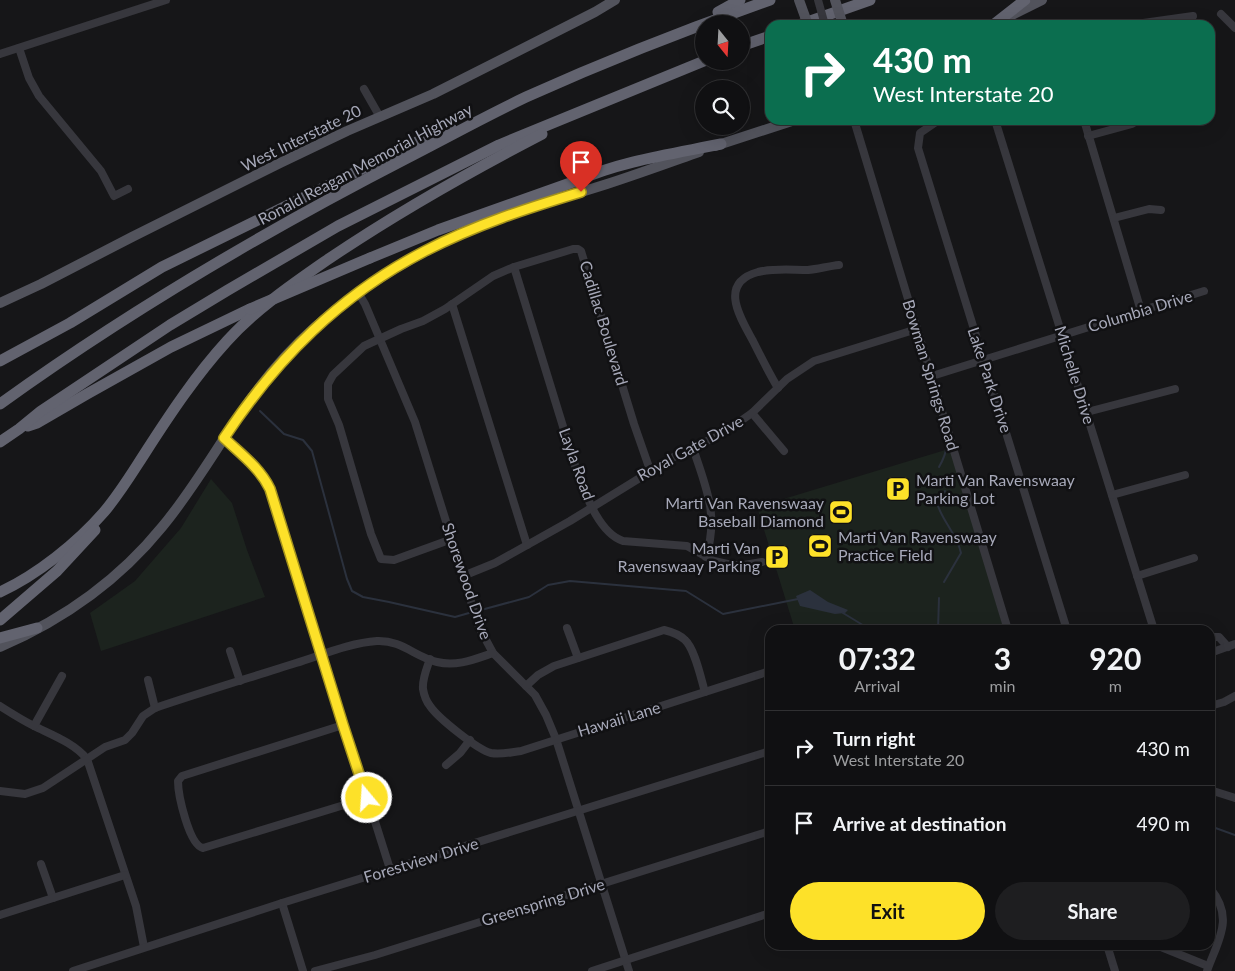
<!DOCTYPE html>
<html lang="en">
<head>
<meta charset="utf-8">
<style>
  :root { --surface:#101012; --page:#1e1e20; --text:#f1f3f6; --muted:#9c9d9f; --line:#303032; --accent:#fde129 }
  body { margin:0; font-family:Lato,sans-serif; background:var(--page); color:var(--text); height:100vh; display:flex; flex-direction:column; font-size:19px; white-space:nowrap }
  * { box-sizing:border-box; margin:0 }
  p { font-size:16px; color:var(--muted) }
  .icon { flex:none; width:28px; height:28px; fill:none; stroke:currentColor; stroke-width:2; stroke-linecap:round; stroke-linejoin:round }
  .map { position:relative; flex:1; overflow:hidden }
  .details { position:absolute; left:765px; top:625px; width:450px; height:325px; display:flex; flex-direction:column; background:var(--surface); border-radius:15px; box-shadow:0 5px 20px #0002,0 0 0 1px var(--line) }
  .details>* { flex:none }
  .banner { position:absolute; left:765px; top:20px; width:450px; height:105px; border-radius:15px; box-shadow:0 5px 20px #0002,0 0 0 1px var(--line); background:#0b6e4f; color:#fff; overflow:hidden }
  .needle { width:32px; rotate:162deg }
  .tools { position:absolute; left:695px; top:15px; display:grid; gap:10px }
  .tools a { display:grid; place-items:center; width:55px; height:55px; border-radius:50%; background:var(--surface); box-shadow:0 5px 20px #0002,0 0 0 1px var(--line); font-size:25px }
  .pin { position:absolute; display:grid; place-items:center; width:42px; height:42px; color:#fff; margin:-51px -21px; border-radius:50% 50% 50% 0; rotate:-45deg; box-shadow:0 0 5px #0007 }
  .pin .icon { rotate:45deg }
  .me { position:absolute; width:55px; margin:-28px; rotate:342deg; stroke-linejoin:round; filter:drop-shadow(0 0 4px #0008) }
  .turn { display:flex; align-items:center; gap:18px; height:105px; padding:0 25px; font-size:22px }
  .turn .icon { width:65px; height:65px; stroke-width:2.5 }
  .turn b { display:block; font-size:35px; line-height:42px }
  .eta { display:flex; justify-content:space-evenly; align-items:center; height:85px; text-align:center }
  .eta b { font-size:30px; font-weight:700; line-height:35px }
  .primary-button { display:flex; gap:10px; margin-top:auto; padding:10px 25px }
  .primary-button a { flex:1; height:58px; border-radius:30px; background:var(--accent); color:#111; font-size:20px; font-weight:700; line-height:58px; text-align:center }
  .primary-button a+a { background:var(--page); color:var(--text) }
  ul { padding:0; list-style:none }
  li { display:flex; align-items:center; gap:15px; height:75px; padding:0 25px; border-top:1px solid var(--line) }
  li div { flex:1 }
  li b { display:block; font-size:19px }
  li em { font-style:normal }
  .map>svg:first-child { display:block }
  .green { fill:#1c231e }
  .water { fill:#2b313d }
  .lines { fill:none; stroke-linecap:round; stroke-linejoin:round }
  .stream { stroke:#2b313d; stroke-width:2 }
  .minor { stroke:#37373d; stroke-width:8 }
  .major { stroke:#52535c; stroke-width:10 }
  .highway { stroke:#62636f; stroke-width:11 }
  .minor-bridge { stroke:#37373d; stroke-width:8 }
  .major-bridge { stroke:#52535c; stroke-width:10 }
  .highway-bridge { stroke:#62636f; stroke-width:11 }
  .route-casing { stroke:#a4921b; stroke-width:12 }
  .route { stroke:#fde129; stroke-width:9 }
  .labels { text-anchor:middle; stroke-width:5; stroke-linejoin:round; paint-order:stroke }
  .street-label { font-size:16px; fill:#a7a9b9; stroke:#111113 }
  .poi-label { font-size:16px; fill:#a7a9b9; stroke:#111113; text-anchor:start }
</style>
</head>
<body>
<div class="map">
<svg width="1235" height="971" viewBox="0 0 1235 971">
  <rect width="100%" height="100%" fill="#161618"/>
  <g class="green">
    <polygon points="952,448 1004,630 795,630 757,507"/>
    <polygon points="211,479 232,503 247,550 265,597 101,651 90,613 135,581 181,528"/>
  </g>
  <polygon class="water" points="810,590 828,602 848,610 845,613 835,614 800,606 796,596"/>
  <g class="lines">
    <g class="stream">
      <polyline points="923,371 931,396"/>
      <polyline points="260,411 284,434 303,440 312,451 347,579 352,591 363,597 389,602 455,617 469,613"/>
      <path d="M939,420C946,442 951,446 939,467"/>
      <path d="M944,582L961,553C957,534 942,521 937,503L945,491"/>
      <polyline points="481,610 529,597 548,585 570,581 686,591 723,614 798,599"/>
      <polyline points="843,613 871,630"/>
      <polyline points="875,630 888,627 889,630"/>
      <polyline points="938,630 939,598"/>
      <polyline points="1210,826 1235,835"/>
    </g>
    <g class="minor">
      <polyline points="1221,14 1235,28"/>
      <polyline points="1129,25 1193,16"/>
      <polyline points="19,48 29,78 39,96 101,171 114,196 128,189"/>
      <polyline points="0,54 166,0"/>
      <polyline points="364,89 380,117"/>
      <polyline points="854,120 1008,630"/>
      <polyline points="939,120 920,133 918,148 1067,630"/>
      <polyline points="995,120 1154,630"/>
      <polyline points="1084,120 1141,311"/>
      <polyline points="1088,136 1132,124 1138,120"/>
      <polyline points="1114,218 1149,209 1161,210"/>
      <path d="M514,267L577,472C586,495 599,533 623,541L687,546L714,561L732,565H744L762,562"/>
      <polyline points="359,294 365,304 415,422 479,627 493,653 535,695 546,715 556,739 629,971"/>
      <polyline points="452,304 527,545"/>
      <polyline points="932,376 1204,291"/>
      <path d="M778,388C769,373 761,357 753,341C740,317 718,283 758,272C775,268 791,270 808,270C818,269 829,266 839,265"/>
      <polyline points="1087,412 1175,389"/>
      <polyline points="752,413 784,451"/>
      <path d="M224,437C241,454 260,468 270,489L390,869"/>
      <path d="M693,448C706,488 719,514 706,557"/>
      <polyline points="1112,495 1185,475"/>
      <polyline points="452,539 394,560 381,559 371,534 339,425 328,399 328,384 333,375 364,346 401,329 423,321 445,309 493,276 514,267 573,249 578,249 581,251 634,424 650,470"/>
      <polyline points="463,576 495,563 570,521 677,455 722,434 752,413 787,379 814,361 917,329"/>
      <polyline points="1137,576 1194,558"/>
      <polyline points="567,628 578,658"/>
      <polyline points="1210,637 1219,637 1228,647"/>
      <polyline points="230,651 240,681"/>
      <polyline points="1210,653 1235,644"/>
      <path d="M430,659C427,668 422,679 423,689C424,695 426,701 430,706C438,718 478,750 491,753C501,755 511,752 521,751L770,671"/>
      <polyline points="148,680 155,708"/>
      <path d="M526,686L538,675L554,666L664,630C672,632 679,634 685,640C695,649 701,679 705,692"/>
      <path d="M0,706C11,713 22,720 34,726C52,735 74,743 87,759L136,906L144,947"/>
      <polyline points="1210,706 1224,702 1235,696"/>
      <path d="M343,725L182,776L178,781C178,795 189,845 203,848L367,798"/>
      <polyline points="34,726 62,676"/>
      <polyline points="446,765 460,753 470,740"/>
      <polyline points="1210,790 1235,798"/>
      <path d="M0,791L25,794L43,788L105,747L125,740L132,733L143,716L155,708C202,692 249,678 296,663C322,655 349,643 377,641C402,640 415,657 437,662C457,667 475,659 493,653"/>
      <polyline points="41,864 53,898"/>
      <polyline points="282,903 303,971"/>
      <polyline points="0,915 125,875"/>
      <polyline points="1107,945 1115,971"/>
      <polyline points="1156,945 1208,966"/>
      <polyline points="73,971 282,903 770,751"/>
      <polyline points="315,971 375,955 770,831"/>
      <polyline points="592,971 770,913"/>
      <path d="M1207,971C1218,940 1235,918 1210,888"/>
    </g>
    <g class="major">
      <polyline points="1010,16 1042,0"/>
      <polyline points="715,146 795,120"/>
      <polyline points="0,303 41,284 132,237 280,163 347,131 433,94 595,12 615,0"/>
      <path d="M0,647C62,620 119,580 162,527C193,490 217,447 245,407C265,378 289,350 315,327C363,285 418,252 477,227C519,210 563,198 607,184C638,174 668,163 699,152"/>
    </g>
    <g class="highway">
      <polyline points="718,12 740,0"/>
      <polyline points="799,25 870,0"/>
      <polyline points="993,25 1025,0"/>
      <polyline points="741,46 770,36"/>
      <path d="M370,258L438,230L576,181C621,161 672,154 721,144"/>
      <polyline points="0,361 70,323 162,267 421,140 451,128"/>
      <path d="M0,404C129,311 267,230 409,157C448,137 486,116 526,97C606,61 687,29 770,0"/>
      <polyline points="28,426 37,423 87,394 171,347 250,309"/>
      <polyline points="0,442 19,429 41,411 170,325 228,290 338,226 499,145 704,61"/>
      <path d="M0,592C37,575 77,543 104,512C120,493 132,473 145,453C170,414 196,375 227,341C257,308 294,283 330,258C398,212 469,172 542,134"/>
      <polyline points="0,620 57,571 95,530"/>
      <polyline points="0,638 37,628"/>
    </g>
    <polyline class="minor-bridge" points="818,0 825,25"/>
    <g class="major-bridge">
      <polyline points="799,0 808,25"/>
      <polyline points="835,0 843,25"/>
    </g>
    <polyline class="highway-bridge" points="250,309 370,258"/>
  </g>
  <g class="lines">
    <defs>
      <path id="route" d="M367,798L343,725L270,489C260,468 241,454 224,438C277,358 340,295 425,251C475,225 528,208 581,192"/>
    </defs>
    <use href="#route" class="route-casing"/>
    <use href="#route" class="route"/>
  </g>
  <defs>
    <symbol id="parking-square" viewBox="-11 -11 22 22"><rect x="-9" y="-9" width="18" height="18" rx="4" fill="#fde129" stroke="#111113"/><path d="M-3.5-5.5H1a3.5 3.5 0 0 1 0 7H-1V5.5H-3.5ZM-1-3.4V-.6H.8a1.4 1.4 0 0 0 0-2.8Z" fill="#111"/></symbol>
    <symbol id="stadium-square" viewBox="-11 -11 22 22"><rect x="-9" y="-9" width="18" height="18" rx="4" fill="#fde129" stroke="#111113"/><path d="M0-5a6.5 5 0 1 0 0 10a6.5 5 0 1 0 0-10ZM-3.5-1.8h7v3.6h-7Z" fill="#111"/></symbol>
  </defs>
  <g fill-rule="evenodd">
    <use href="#parking-square" x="884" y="475" width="28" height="28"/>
    <use href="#stadium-square" x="827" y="498" width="28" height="28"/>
    <use href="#stadium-square" x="806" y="532" width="28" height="28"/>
    <use href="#parking-square" x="763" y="543" width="28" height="28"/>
  </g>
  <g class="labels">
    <g class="street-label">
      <text transform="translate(301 138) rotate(-26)" y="6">West Interstate 20</text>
      <text transform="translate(365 164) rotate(-28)" y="6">Ronald Reagan Memorial Highway</text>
      <text transform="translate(1140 311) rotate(-17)" y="6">Columbia Drive</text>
      <text transform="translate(604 323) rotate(73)" y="6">Cadillac Boulevard</text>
      <text transform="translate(931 375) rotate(73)" y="6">Bowman Springs Road</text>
      <text transform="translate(1075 375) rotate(73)" y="6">Michelle Drive</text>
      <text transform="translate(990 380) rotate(72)" y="6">Lake Park Drive</text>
      <text transform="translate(690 448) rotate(-29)" y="6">Royal Gate Drive</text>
      <text transform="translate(577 464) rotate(70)" y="6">Layla Road</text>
      <text transform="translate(467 581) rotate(71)" y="6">Shorewood Drive</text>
      <text transform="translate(619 719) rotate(-17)" y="6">Hawaii Lane</text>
      <text transform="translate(421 860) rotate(-17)" y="6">Forestview Drive</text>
      <text transform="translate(543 902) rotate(-17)" y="6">Greenspring Drive</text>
    </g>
    <g class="poi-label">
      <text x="916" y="486">Marti Van Ravenswaay<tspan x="916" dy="18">Parking Lot</tspan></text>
      <text x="824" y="509" text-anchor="end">Marti Van Ravenswaay<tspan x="824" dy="18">Baseball Diamond</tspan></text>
      <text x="838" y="543">Marti Van Ravenswaay<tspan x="838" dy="18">Practice Field</tspan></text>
      <text x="760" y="554" text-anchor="end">Marti Van<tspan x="760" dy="18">Ravenswaay Parking</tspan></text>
    </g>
  </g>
</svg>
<div class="tools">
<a><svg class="needle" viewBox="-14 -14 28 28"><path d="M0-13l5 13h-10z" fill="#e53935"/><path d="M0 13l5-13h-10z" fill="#9c9d9f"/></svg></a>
<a><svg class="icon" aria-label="search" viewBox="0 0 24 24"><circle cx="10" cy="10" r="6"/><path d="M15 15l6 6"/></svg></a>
</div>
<div class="pin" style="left:581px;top:192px;background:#d93025"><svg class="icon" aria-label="arrive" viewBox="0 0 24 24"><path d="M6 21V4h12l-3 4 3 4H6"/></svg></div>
<svg class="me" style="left:367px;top:798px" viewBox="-20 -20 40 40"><circle r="17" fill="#fde129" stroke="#fff" stroke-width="3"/><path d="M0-11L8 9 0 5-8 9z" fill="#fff"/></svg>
<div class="banner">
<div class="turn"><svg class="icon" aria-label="right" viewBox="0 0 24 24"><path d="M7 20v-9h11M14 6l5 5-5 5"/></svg><div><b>430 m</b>West Interstate 20</div></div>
</div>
<section class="details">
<div class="eta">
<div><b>07:32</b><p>Arrival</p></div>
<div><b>3</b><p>min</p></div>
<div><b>920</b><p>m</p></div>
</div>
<ul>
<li><svg class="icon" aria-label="right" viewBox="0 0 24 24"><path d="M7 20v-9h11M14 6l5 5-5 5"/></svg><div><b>Turn right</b><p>West Interstate 20</p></div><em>430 m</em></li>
<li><svg class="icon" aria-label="arrive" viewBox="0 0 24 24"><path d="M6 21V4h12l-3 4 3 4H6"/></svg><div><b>Arrive at destination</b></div><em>490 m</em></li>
</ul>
<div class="primary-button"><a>Exit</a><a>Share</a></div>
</section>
</div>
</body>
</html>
